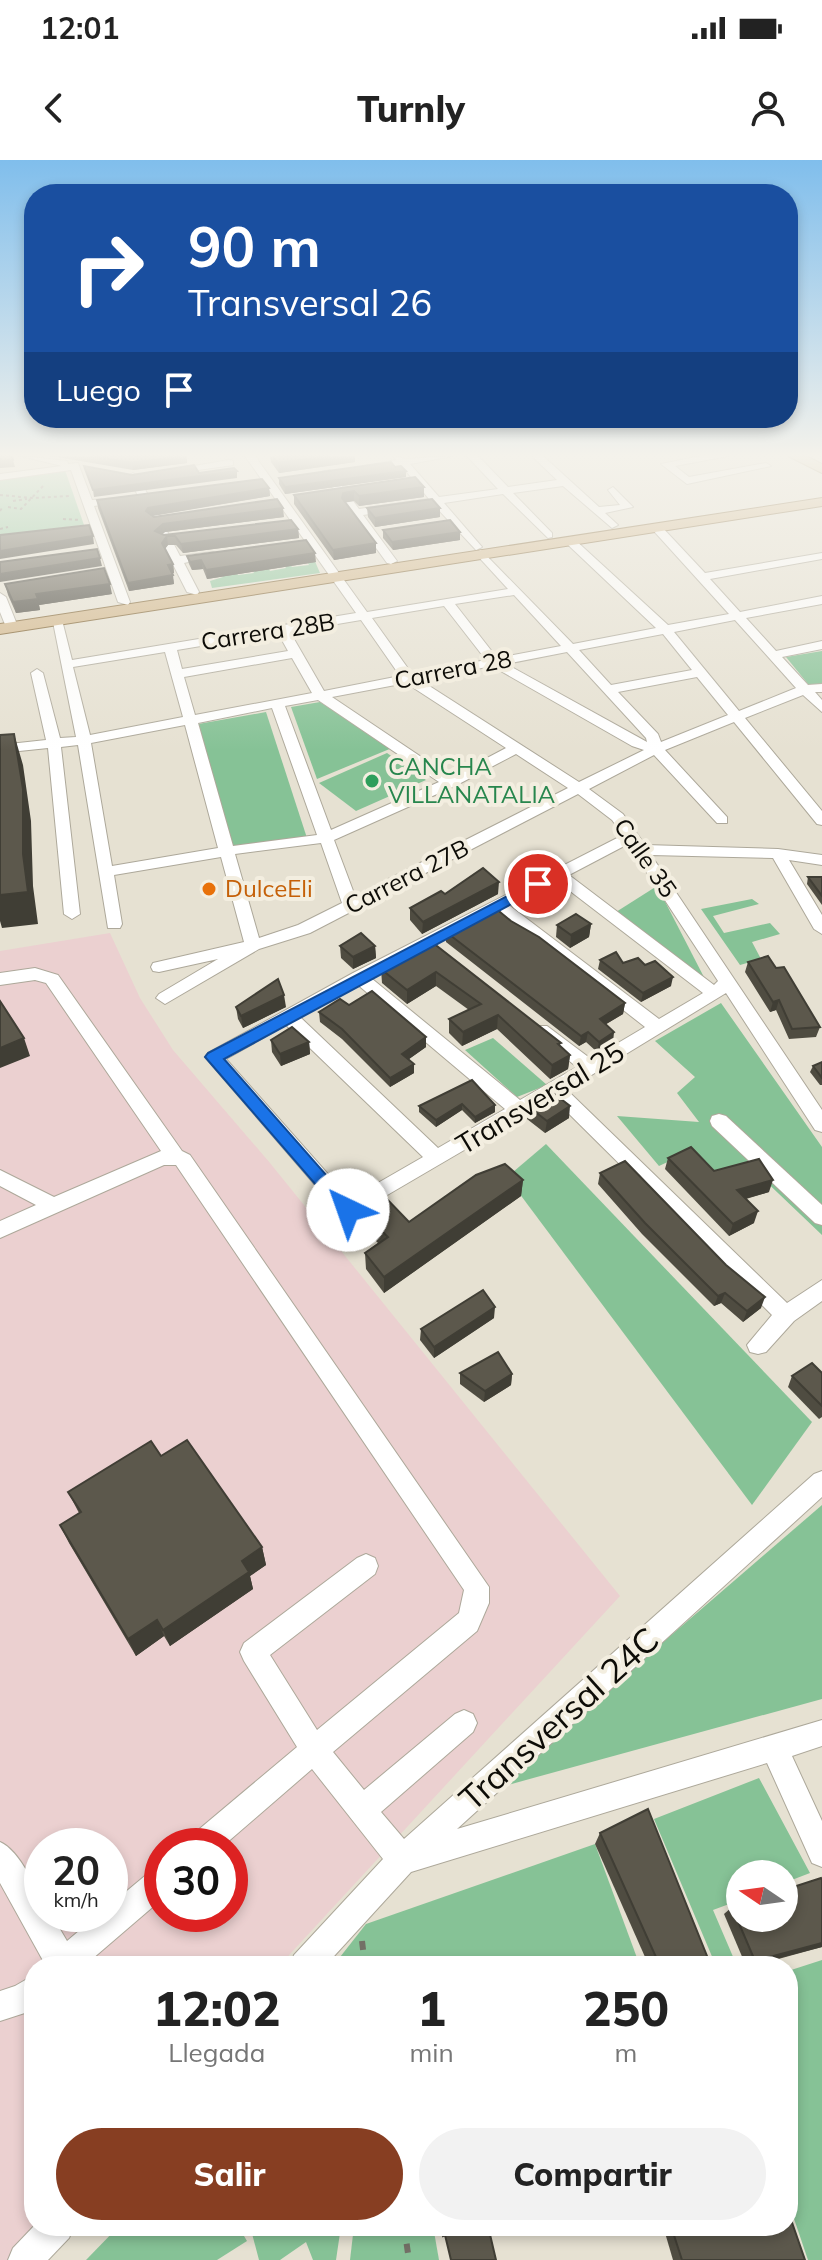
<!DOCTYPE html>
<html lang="es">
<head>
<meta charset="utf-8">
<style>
  :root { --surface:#fff; --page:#f2f2f2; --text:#222; --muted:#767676; --accent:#873e22 }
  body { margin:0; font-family:Mulish,sans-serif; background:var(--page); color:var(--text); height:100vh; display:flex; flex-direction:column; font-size:30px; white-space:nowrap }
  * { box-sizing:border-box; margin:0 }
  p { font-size:26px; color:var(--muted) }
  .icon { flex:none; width:44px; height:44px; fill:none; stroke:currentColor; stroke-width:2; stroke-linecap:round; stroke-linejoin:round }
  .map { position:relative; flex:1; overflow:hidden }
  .drawer { position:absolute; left:24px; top:1796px; width:774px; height:280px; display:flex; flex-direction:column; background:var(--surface); border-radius:32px; box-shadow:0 4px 12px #0003 }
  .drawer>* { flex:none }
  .hud { position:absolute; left:24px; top:24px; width:774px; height:244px; border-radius:32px; box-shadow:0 4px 12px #0003; background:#1a4fa0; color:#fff; overflow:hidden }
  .needle { width:52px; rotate:283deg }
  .tools { position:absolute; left:726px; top:1700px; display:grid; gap:16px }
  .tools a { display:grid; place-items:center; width:72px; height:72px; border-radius:50%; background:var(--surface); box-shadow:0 4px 12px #0003; font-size:40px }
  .speed { position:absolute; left:24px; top:1668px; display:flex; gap:16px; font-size:40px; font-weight:700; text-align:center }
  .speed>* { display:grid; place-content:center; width:104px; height:104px; border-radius:50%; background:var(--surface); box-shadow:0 4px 12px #0003; line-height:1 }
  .speed small { font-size:20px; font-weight:400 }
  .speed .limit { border:12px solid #d22; background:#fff; color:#111 }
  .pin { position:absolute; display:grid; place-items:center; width:68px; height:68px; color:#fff; margin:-34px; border:4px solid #fff; border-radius:50%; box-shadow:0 2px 8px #0007 }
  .me { position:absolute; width:88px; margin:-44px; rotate:318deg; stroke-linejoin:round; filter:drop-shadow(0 0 6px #0008) }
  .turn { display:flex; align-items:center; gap:28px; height:168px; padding:0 32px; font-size:36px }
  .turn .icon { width:104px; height:104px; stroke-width:2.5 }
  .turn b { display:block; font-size:56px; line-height:68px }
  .then { display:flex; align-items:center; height:76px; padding:0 32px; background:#0003; gap:16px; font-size:30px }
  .eta { display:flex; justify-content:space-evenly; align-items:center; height:136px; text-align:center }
  .eta b { font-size:48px; font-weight:800; line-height:56px }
  .button { display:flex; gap:16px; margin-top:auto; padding:16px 32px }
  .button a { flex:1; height:92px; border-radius:48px; background:var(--accent); color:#fff; font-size:32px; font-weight:800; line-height:92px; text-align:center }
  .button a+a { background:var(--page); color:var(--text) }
  .status { display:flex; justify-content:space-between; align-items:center; height:56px; padding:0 40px; background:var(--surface); direction:ltr }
  .status svg { height:22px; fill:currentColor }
  header { display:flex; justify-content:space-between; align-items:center; height:104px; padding:0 32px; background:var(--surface); font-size:36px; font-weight:800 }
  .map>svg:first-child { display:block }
  .industrial { fill:#ebd0d0; fill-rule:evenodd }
  .green { fill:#86c296 }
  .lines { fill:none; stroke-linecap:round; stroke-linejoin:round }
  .minor-casing { stroke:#ada89a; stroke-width:2 }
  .major-casing { stroke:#775824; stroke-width:2 }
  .path-far1 { stroke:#737066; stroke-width:2; stroke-dasharray:3 3; stroke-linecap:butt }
  .path { stroke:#737066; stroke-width:6; stroke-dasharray:9 9; stroke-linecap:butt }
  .minor { fill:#fff; fill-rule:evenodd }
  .major { fill:#d0b385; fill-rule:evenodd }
  .wall { fill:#4f4c41 }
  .shaded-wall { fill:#403e35 }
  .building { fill:#5c584c; stroke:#403e35; stroke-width:2 }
  .route { fill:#1a73e8; stroke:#114b97; stroke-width:2 }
  .leisure-dot { fill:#2e9e5b; stroke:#f3eee0; stroke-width:3 }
  .food-dot { fill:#e8710a; stroke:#f3eee0; stroke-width:3 }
  .labels { text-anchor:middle; stroke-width:8; stroke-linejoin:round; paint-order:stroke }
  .far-street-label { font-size:24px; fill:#0d0c07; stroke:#f3eee0 }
  .far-leisure-label { font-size:24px; fill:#27864d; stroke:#f3eee0; text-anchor:start }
  .far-food-label { font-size:24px; fill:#c56008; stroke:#f3eee0; text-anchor:start }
  .street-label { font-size:28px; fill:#0d0c07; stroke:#f3eee0 }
  .near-street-label { font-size:34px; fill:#0d0c07; stroke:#f3eee0 }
</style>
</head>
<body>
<div class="status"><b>12:01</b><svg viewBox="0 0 49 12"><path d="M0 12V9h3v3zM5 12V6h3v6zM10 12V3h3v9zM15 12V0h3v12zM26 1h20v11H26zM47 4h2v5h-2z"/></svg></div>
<header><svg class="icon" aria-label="back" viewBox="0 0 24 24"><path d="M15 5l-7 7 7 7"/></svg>Turnly<svg class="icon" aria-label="person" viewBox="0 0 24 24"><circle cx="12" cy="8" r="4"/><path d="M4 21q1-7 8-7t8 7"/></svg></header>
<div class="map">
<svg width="822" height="2100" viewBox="0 0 822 2100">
  <rect width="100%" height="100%" fill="#e6e1d2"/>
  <path class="industrial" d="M110,773L140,838L173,890L270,1003L620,1436L279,1806H34V2066H38L7,2100H0V791ZM42,1686H110V1754H42ZM162,1686H230V1754H162Z"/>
  <g class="green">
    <polygon points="65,310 84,365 0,375 0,318"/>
    <polygon points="308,385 320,413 212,428 210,421 223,417 218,409 233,406 238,415 254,413 248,403 265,401 270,411 286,408 281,399 285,398 292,407 309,405 299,386"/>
    <polygon points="822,491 822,524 808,524 786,497"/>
    <polygon points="320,542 392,588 317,619 291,547"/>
    <polygon points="266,552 307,678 229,691 187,566"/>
    <polygon points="387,593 426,620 356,651 319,623"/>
    <polygon points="657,726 708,825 616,752"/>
    <polygon points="752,739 759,744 713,756 724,773 770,763 780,774 752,782 761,799 740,805 701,749"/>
    <polygon points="721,843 822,987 822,1075 755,1011 722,1022 689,992 659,1006 617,956 699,962 677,933 695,917 655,881"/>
    <polygon points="493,878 547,925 517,937 465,890"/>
    <polygon points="546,984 812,1262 752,1345 507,1017"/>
    <polygon points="822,1345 822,1539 493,1629"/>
    <polygon points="759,1618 810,1713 784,1723 784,1714 740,1714 740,1740 713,1750 737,1806 716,1806 654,1659"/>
    <polygon points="595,1684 640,1806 333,1806 366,1764"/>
    <polygon points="822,1800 822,2100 808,2100 788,2041 788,1811"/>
    <polygon points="119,2066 238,2066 247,2081 217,2100 86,2100"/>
    <polygon points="250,2066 341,2066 336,2100 313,2100 306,2082 280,2100 259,2100"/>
    <polygon points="354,2066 433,2066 439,2100 350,2100"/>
  </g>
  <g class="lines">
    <defs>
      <g id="minor">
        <polygon points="21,296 67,301 68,304 78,303 92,340 127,337 127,341 94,346 130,442 128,445 118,442 71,310 0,320 0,314 62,306"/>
        <path d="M245,296H255L367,452L508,429L475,393L481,390L573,484L656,468L565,382V378H573L668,465L729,454L652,369V365H660L705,413L822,393V399L710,419L740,452L822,436V444L746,458L776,491L822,481V489L782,497L808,525L822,524V532H815L822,540V552L803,535L745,558L822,651V665L817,664L734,562L665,590L727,657V663H717L654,595L589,629L623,654L645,685L778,689L822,695V705L789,700L822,755V774L814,769L773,698L651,695L822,950V972L815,970L726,833L567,930L787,1143L822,1120V1141L794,1161L766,1192L758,1194L750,1192L747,1185L772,1155L553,938L348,1058L341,1055L205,897L208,893L353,813L623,675L612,660L578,634L310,773L259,789L165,844L156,838L159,834L218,799L159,812L153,811L151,807L153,803L244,782L221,697L114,715L122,764L120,768H108L78,585L61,587L80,754L72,759L64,754L48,588L0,593V585L46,580L31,513L37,509L43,513L60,578L76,577L52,457L62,460L72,500L356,453ZM514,435L561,486L497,498L455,444ZM444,446L486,500L412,514L372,458ZM361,460L400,516L324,531L290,472ZM735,460L796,528L739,551L674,472ZM278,473L288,491L182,509L177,490ZM663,474L692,510L611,525L579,490ZM165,492L183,557L90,575L73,507ZM567,492L646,578L647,582L506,504ZM292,498L312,533L195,555L184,517ZM492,506L632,586L644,590L579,622L420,520ZM697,517L728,555L661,582L658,574L618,532ZM406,523L506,588L451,617L332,537ZM318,540L439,622L331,670L285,546ZM272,548L317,675L233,686L198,563ZM185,565L218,688L112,706L91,583ZM516,594L568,628L355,736L334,680L455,626ZM321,683L342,743L298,765L259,778L235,694ZM628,684L718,821L714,825L569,715ZM557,721L703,833L659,859L510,746ZM498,752L645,867L591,899L547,866H535L532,870L535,874L577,907L520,940L371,818ZM358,825L505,949L438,988L300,857ZM286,865L423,997L350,1039L226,899Z"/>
        <polygon points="393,296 406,299 453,296 410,304 439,337 498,329 467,296 478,296 508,327 557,320 532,296 543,296 599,347 620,345 608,330 613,327 633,347 605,353 618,365 612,368 563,326 513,333 552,373 552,377 548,378 503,334 444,343 482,387 476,390 434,345 363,355 397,401 391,404 387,403 321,312 330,310 359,349 429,339 401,305 365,310 360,307 396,300"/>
        <polygon points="701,296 728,296 675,306 689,317 766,303 771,306 687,324 661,304"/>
        <polygon points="229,300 233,301 233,305 170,314 165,311"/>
        <polygon points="133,313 138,316 180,396 213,392 219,395 184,403 199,432 197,435 187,432 128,316"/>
        <polygon points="0,433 6,437 18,467 16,470 6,467 0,452"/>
        <polygon points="35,808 58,815 182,991 190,995 489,1427 489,1443 477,1471 333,1592 364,1630 455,1554 464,1550 473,1554 477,1563 473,1572 381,1652 404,1679 814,1314 822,1311 822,1337 457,1669 822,1560 822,1586 792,1596 822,1661 822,1707 812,1703 767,1603 411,1712 325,1806 290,1806 294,1795 383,1699 312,1609 223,1686 187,1686 191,1676 297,1587 244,1501 240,1492 244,1483 357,1398 366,1394 375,1398 378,1406 375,1414 270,1495 317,1570 459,1453 464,1430 176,1005 164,1005 0,1078 0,1061 36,1045 0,1026 0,1010 54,1037 161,991 46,823 35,820 0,825 0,813"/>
        <polygon points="719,954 726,956 822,1045 822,1065 815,1063 712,966 710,961 712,956"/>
        <path d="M0,1682C19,1690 42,1734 42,1754H51L67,1781L99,1754H110V1745L152,1710L162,1706V1739L84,1806H46L0,1723Z"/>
        <polygon points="34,1815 34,1850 0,1861 0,1831 15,1826"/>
        <polygon points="34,2066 74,2066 69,2078 48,2100 8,2100 13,2088"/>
      </g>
      <g id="major">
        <polygon points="788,296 806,296 822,304 822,313"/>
        <polygon points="822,338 822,346 0,474 0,464"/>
      </g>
    </defs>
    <use href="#minor" class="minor-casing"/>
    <use href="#major" class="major-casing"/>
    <g class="path-far1">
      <polyline points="0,335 33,338 69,336"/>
      <polyline points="13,341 27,339"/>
      <polyline points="8,347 21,349 45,324"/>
      <polyline points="0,351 2,348"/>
      <polyline points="63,359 81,360"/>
      <polyline points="0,369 8,367"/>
    </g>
    <g class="path">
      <polyline points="362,1781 365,1806"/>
      <polyline points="404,2066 409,2100"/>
    </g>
    <use href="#minor" class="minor"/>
    <use href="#major" class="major"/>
  </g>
  <g class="wall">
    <polygon points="0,296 13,300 15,307 0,308"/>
    <polygon points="51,296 187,296 187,303 133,310"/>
    <polygon points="270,296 355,296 355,302 279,313 271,302"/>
    <polygon points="395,307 406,311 406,317 285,334 279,324 279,318"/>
    <polygon points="424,327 424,337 359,346 354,341 345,342 376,393 334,400 294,344 294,335"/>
    <polygon points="269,328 270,336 153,356 284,357 165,372 162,374 164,375 298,369 299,378 183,393 176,385 168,385 165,389 173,404 174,413 172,413 174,424 129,431 98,348 97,340"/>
    <polygon points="367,348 440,348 440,357 375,367 368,357"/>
    <polygon points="383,370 460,372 460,380 393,390 383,378"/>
    <polygon points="187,396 316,402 207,419 203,409 192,410 189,404"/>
    <polygon points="5,424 112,434 39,445 40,450 16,453 8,435"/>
    <polygon points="808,717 822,717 822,745 807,724"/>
    <polygon points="445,734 498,734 422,774 410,760 410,748"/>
    <polygon points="511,761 625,843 623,854 606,864 613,883 597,892 586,882 579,886 446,782 446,772"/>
    <polygon points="591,764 589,777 570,788 556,777 557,765"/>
    <polygon points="428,779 560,886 570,895 568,909 550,919 497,869 462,886 449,873 449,859 469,850 436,826 407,844 382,823 381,809"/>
    <polygon points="340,786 375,786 376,798 353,809 341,798"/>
    <polygon points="600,800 623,803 671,826 641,842 598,809"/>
    <polygon points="748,802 820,867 816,877 789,879 776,850 770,852 745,812"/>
    <polygon points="349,845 426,877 426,887 409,899 414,913 390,927 342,879 320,862 319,852"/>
    <polygon points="236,847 286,847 243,868 238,859"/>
    <polygon points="271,880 309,882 310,894 281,906 272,892"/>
    <polygon points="822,902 822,925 820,925 810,912 813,906"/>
    <polygon points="472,920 495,945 495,952 475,963 462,950 436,967 419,952 419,946"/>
    <polygon points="529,947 569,958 545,973 527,959"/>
    <polygon points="668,998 714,1011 769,1032 746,1039 754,1063 729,1076 665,1009"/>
    <polygon points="600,1013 761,1148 743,1162 721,1143 714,1146 642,1074 598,1024"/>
    <polygon points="523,1020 521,1036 384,1133 366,1109 365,1093 378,1083 361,1066 360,1050 409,1062"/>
    <polygon points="494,1158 434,1198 420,1180 421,1169"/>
    <polygon points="460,1213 512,1214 511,1225 484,1242 460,1224"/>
    <polygon points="822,1213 822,1257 819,1259 788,1227 792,1216"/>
    <polygon points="161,1296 262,1387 266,1405 250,1416 253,1429 170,1486 164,1476 136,1496 69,1383 60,1365 79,1353 68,1332"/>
    <polygon points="600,1673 711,1806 649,1806 595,1684"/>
    <polygon points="732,1747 822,1787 753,1806 746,1806 724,1754"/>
    <polygon points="663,2066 788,2066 805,2100 673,2100"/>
  </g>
  <g class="shaded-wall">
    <polygon points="182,296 187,296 187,303 133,310 132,303"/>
    <polygon points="330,296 355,296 355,302 279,313 278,303"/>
    <polygon points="237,311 237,318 94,337 93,330"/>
    <polygon points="406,311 406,317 285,334 285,327"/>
    <polygon points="424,327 424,337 359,346 359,336"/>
    <polygon points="269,328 270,336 150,356 146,351 148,348"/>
    <polygon points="354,331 354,341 343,343 343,348 343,333"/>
    <polygon points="283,348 284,357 165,372 156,379 155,371 163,364"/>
    <polygon points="440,348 440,357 375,367 375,358"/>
    <polygon points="298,369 299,378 183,393 181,384"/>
    <polygon points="460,372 460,380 393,390 392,382"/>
    <polygon points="93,376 94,384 0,399 0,391"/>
    <polygon points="167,376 168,385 163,391 162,383"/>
    <polygon points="376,383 376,393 334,400 333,390"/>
    <polygon points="315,393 316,402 207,419 206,410"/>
    <polygon points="100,398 102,406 0,422 0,414"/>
    <polygon points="201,400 203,409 192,410 190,402"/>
    <polygon points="173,404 174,413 170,414 168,405"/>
    <polygon points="173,415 174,424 129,431 128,423"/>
    <polygon points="110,424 112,434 39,445 40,450 16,453 13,442 36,434"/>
    <polygon points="14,574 23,605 31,661 33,726 38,764 2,768 0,761 0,735 23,694"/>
    <polygon points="499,722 498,734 422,774 423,762"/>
    <polygon points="591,764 589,777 570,788 571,775"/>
    <polygon points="375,786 376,798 353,809 353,797"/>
    <polygon points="436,812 436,826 407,844 407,830"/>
    <polygon points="673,817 671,826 641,842 643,833"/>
    <polygon points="284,835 286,847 243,868 241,856"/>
    <polygon points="779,840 776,850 770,852 773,842"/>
    <polygon points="625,843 623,854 598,869 600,859"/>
    <polygon points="498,855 497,869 462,886 463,872"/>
    <polygon points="588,872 586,882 579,886 581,876"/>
    <polygon points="614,872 613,883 597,892 599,882"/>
    <polygon points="426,877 426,887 402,904 402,894"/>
    <polygon points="24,878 30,896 0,908 0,888"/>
    <polygon points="309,882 310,894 281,906 280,894"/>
    <polygon points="570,895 568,909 550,919 552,905"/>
    <polygon points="414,904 414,913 390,927 390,918"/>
    <polygon points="462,944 462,950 436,967 436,960"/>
    <polygon points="495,945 495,952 475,963 475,957"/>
    <polygon points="570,946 569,958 545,973 547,961"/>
    <polygon points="523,1020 521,1036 384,1133 384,1117"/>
    <polygon points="773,1020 769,1032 733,1042 737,1030"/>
    <polygon points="758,1051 754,1063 729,1076 733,1064"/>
    <polygon points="725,1133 721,1143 714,1146 718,1136"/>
    <polygon points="765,1137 761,1148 743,1162 747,1151"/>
    <polygon points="495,1147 494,1158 434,1198 434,1187"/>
    <polygon points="512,1214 511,1225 484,1242 485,1231"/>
    <polygon points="262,1387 266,1405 250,1416 253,1429 170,1486 163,1470 242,1401"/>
    <polygon points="157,1460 164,1476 136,1496 128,1479"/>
    <polygon points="822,1783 822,1787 749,1806 755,1801"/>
  </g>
  <g class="building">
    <polygon points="0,296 12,296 13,300 0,301"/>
    <polygon points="92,296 182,296 132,303"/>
    <polygon points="273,296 330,296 278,303"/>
    <polygon points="391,302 395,307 401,306 406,311 285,327 279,318"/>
    <polygon points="194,305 199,313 234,308 237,311 93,330 84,306 132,315"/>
    <polygon points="415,317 424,327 359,336 354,331 343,333 342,338 376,383 333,390 294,335"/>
    <polygon points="262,319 269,328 148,348 146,351 154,357 277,339 283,348 163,364 155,371 164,375 291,360 298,369 181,384 175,376 167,376 162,383 173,404 168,405 173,415 128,423 97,340"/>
    <polygon points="432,339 440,348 375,358 367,348"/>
    <polygon points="450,360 460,372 392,382 383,370"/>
    <polygon points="89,365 93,376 0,391 0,375"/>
    <polygon points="306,380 315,393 206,410 201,400 190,402 187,396"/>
    <polygon points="97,389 100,398 0,414 0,402"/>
    <polygon points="104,408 110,424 36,434 38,439 13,442 5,424"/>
    <polygon points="14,574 23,629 23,694 28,732 0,735 0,575"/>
    <polygon points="483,708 499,722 423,762 410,748 441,731 445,734"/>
    <polygon points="808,717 822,717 822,736"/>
    <polygon points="494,747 511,761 539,777 625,843 600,859 614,872 599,882 588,872 581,876 446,772"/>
    <polygon points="576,754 591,764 571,775 557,765"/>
    <polygon points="361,773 375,786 353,797 340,786"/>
    <polygon points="428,779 561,883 558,884 570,895 552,905 498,855 463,872 449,859 481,844 436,812 407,830 381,809"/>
    <polygon points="616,792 623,803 638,798 645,805 655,801 673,817 643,833 600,800"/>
    <polygon points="768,796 776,808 784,807 820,867 792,869 779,840 773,842 748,802"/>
    <polygon points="278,819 284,835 241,856 236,847"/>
    <polygon points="372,831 426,877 402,894 414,904 390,918 342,869 319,852 340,839 349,845"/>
    <polygon points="0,841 24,878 0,888"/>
    <polygon points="292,867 309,882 280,894 271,880"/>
    <polygon points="822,902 822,918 813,906"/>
    <polygon points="472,920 495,945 475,957 462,944 436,960 419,946"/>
    <polygon points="552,932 570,946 547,961 529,947"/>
    <polygon points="691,987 714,1011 759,999 773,1020 737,1030 758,1051 733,1064 668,998"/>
    <polygon points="625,1001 726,1105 765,1137 747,1151 725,1133 718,1136 645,1063 600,1013"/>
    <polygon points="505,1004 523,1020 384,1117 365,1093 388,1077 360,1050 384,1036 409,1062 476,1015"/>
    <polygon points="483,1130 495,1147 434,1187 421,1169"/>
    <polygon points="498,1192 512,1214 485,1231 460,1213"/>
    <polygon points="812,1203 822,1213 822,1246 792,1216"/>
    <polygon points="187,1280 262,1387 242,1401 249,1412 163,1470 157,1460 128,1479 60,1365 81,1352 68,1332 151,1281 161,1296"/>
    <polygon points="648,1649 711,1806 660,1806 600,1673"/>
    <polygon points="821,1718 822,1720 822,1783 755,1801 732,1747 740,1744 740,1758 784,1758 784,1730"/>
    <polygon points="788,2051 805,2100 682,2100 671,2066 788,2066"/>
    <polygon points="440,2066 488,2066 496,2100 451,2100 445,2075 443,2076"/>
  </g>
  <linearGradient id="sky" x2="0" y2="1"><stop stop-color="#80beec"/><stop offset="0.5" stop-color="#f4f2eb"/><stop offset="1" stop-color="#f4f2eb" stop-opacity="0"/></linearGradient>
  <rect width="822" height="590" fill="url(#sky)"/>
  <polygon class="route" points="538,720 543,721 543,727 224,899 357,1050 354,1055 342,1055 205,897 208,893"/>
  <circle class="leisure-dot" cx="372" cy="621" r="8"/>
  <circle class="food-dot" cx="209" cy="729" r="8"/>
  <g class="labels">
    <g class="far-street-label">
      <text transform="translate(268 472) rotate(-9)" y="8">Carrera 28B</text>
      <text transform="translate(453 510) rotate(-11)" y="8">Carrera 28</text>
      <text transform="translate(645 698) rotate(55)" y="8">Calle 35</text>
      <text transform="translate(407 717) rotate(-27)" y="8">Carrera 27B</text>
    </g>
    <g class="far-leisure-label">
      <text x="388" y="615">CANCHA<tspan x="388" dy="28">VILLANATALIA</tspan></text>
    </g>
    <g class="far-food-label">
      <text x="225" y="737">DulceEli</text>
    </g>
    <g class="street-label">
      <text transform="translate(540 938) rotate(-31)" y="10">Transversal 25</text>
    </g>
    <g class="near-street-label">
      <text transform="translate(559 1559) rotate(-42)" y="12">Transversal 24C</text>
    </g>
  </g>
</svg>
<div class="tools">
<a><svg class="needle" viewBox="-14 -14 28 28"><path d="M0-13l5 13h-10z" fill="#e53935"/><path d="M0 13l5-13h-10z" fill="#767676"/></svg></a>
</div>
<div class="speed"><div>20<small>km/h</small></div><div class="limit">30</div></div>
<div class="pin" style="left:538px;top:724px;background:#d93025"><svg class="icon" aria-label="arrive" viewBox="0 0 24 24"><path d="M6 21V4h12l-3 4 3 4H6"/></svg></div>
<svg class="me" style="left:348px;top:1050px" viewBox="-20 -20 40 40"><circle r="19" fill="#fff"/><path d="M0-13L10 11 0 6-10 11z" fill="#1a73e8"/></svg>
<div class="hud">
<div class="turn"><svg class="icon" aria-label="right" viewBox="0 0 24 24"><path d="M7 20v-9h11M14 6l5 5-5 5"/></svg><div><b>90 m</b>Transversal 26</div></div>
<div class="then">Luego<svg class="icon" aria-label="arrive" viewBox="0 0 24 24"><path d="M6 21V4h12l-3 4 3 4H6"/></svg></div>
</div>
<section class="drawer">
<div class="eta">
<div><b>12:02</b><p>Llegada</p></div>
<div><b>1</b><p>min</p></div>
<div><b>250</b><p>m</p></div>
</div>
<div class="button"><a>Salir</a><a>Compartir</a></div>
</section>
</div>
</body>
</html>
